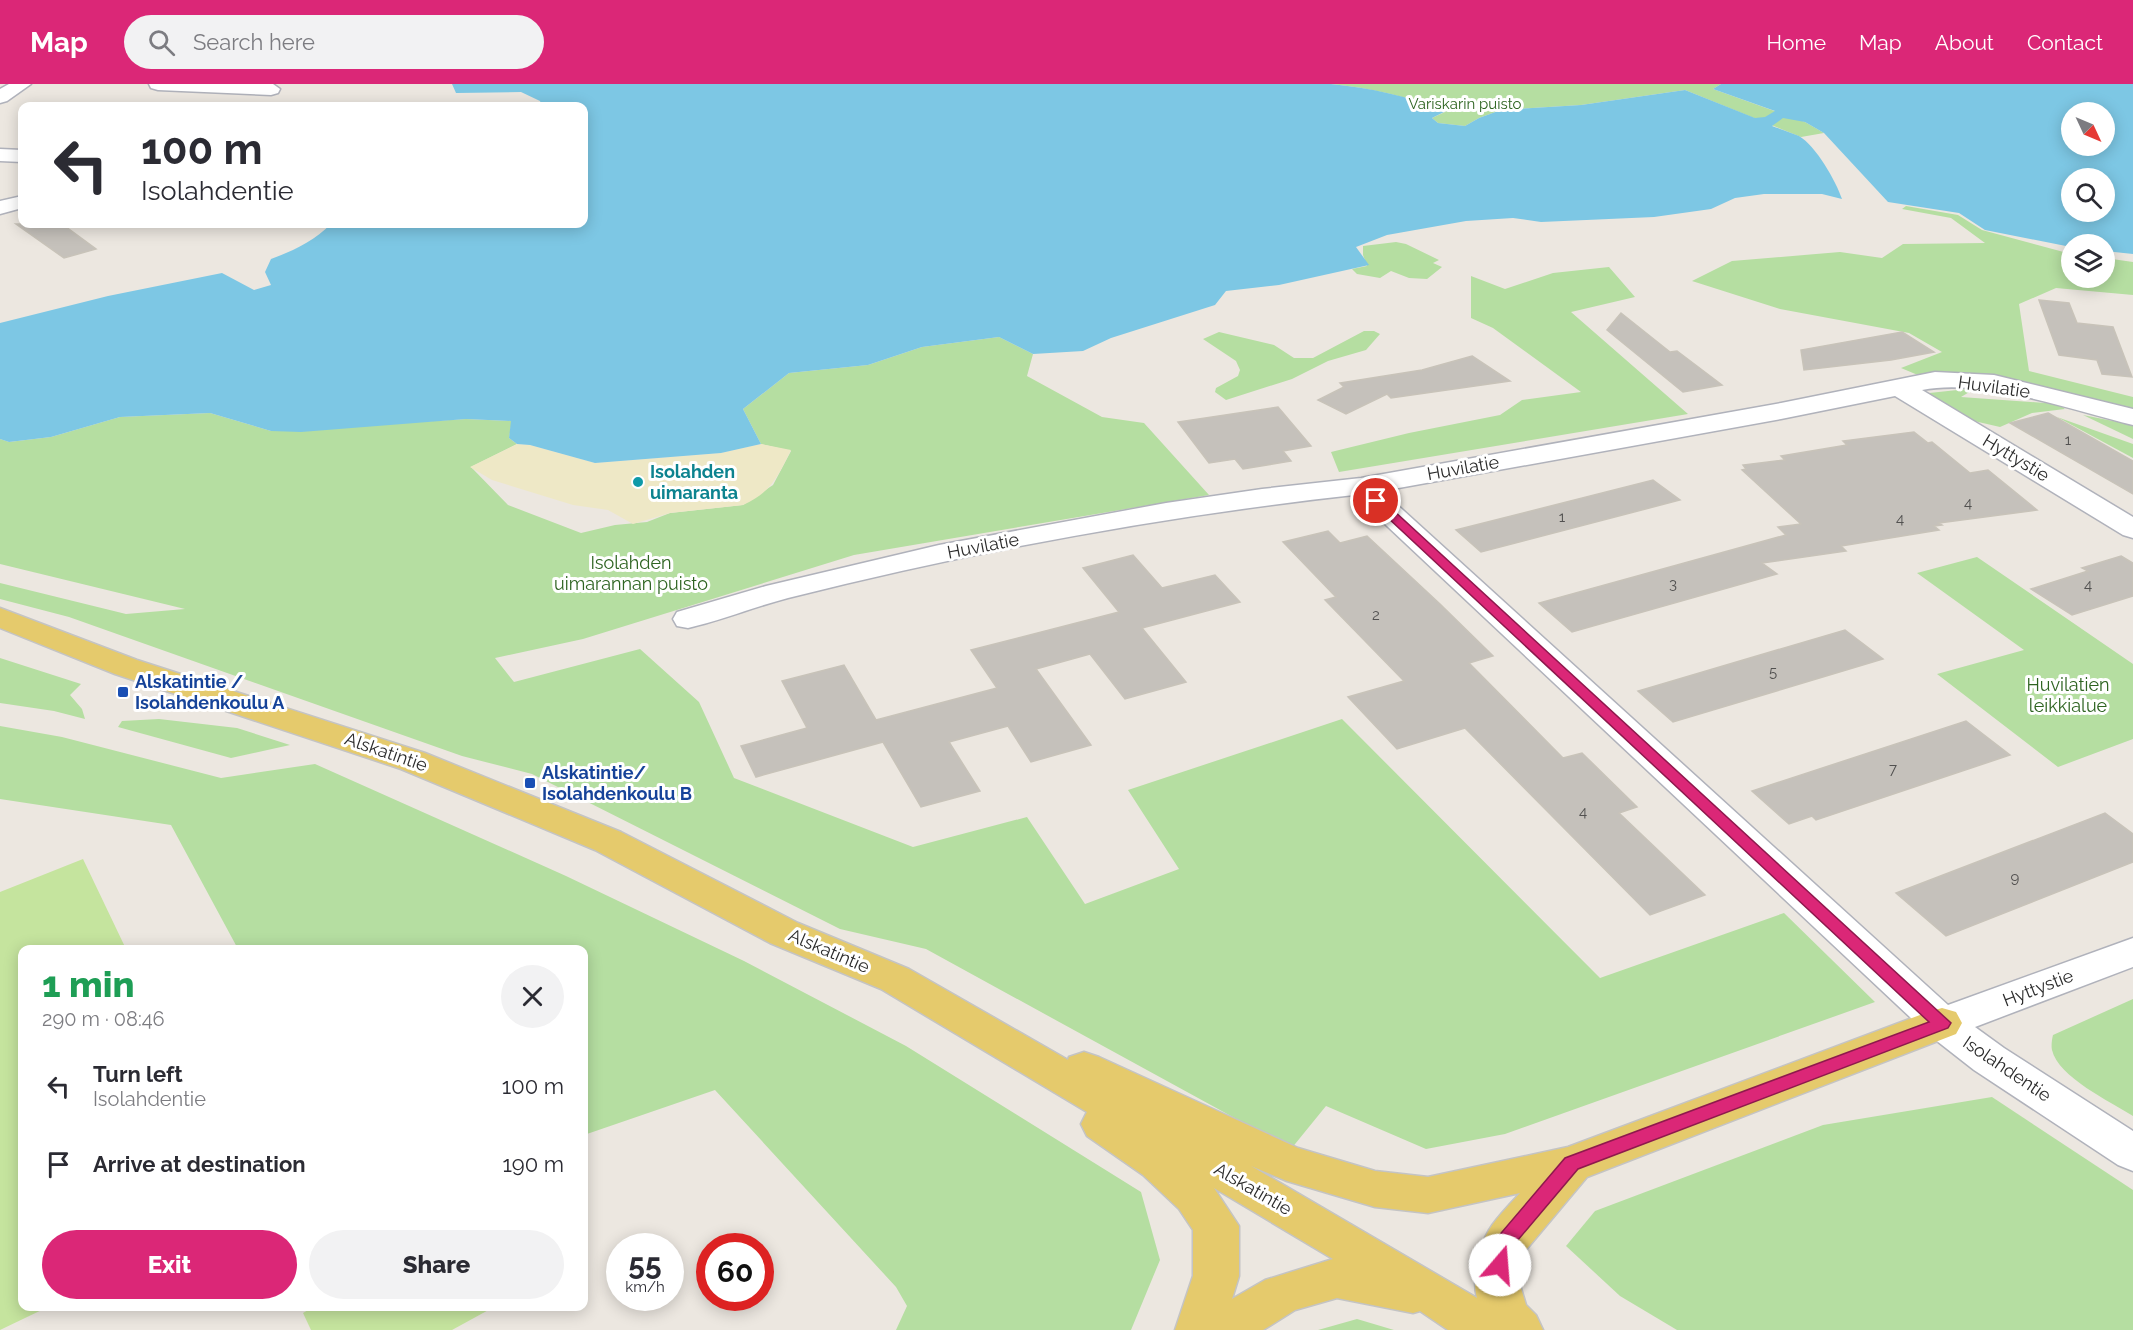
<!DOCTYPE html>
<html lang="en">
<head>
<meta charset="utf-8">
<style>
  :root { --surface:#fff; --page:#f2f2f3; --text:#2b2b33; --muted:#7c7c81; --accent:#db2777 }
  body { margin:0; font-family:Raleway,sans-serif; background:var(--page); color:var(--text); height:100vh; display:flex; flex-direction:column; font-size:22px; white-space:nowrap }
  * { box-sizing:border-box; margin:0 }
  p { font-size:20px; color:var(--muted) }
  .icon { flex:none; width:33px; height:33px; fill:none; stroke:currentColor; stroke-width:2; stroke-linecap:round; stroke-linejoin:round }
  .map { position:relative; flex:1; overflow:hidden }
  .panel { position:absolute; left:18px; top:861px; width:570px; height:366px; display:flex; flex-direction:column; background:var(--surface); border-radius:12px; box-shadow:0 3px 15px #0003 }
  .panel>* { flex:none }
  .banner { position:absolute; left:18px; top:18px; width:570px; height:126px; border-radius:12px; box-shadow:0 3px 15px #0003; background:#fff; color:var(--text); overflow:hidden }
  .needle { width:39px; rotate:134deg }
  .controls { position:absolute; left:2061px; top:18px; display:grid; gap:12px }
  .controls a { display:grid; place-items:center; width:54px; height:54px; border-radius:50%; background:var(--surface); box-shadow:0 3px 15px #0003; font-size:30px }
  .speed { position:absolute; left:606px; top:1149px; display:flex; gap:12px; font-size:30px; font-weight:700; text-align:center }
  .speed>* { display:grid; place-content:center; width:78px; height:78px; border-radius:50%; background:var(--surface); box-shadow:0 3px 15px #0003; line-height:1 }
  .speed small { font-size:15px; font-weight:400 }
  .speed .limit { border:9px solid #d22; background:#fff; color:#111 }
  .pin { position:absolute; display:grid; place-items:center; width:51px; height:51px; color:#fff; margin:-26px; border:3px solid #fff; border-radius:50%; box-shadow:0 2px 6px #0007 }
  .me { position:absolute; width:66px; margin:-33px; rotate:18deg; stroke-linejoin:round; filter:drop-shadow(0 0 4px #0008) }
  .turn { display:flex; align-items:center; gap:21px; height:126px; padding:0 24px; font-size:27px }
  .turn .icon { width:78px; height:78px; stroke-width:2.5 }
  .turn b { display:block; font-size:42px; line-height:51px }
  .round { display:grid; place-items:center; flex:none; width:63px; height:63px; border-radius:32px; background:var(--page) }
  .head { display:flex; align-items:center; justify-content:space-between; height:102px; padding:0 24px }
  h1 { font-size:36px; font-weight:800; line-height:45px; color:#1e9e55 }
  .button { display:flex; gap:12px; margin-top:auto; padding:12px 24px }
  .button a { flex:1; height:69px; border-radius:36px; background:var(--accent); color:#fff; font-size:24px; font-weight:800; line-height:69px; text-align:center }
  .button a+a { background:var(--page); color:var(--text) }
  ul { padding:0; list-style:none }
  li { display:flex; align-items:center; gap:18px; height:78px; padding:0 24px }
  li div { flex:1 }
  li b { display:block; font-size:22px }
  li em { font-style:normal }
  header { display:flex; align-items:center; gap:36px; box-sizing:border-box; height:84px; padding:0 30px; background:var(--accent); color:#fff }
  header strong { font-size:28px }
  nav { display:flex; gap:33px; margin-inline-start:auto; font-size:21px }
  .search { width:420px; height:54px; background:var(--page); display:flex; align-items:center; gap:15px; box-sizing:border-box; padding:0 21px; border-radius:33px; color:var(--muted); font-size:22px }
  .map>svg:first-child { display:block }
  .green { fill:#b5dea1 }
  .sand { fill:#eee8c6 }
  .pitch { fill:#c5e49e }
  .water { fill:#7dc7e4; fill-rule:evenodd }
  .building { fill:#c5c1bb; stroke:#c8c3b9; stroke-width:1.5 }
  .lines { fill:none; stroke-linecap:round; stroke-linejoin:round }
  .minor-casing { stroke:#b0b2bb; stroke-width:3 }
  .major-casing { stroke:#c4c4c4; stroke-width:3 }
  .minor { fill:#fff; fill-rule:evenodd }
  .major { fill:#e5ca6c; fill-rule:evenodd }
  .route { fill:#db2777; stroke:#8e194d; stroke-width:1.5 }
  .culture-dot { fill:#0f9aa8; stroke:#fff; stroke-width:2 }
  .transit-dot { fill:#1a4fb4; stroke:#fff; stroke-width:2 }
  .labels { text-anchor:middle; stroke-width:6; stroke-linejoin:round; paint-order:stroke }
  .far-park-label { font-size:15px; fill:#2e6421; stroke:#fff }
  .number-label { font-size:15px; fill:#525150 }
  .street-label { font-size:18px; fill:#2c2c2c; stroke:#fff }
  .culture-label { font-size:18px; font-weight:bold; fill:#0d838f; stroke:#fff; text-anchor:start }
  .park-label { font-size:18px; fill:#2e6421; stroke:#fff }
  .transit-label { font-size:18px; font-weight:bold; fill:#164399; stroke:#fff; text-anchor:start }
</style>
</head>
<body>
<header>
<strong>Map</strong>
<div class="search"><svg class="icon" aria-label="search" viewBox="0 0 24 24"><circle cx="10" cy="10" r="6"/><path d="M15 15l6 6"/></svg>Search here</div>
<nav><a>Home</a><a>Map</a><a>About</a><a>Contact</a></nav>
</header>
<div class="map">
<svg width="2133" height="1246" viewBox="0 0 2133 1246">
  <rect width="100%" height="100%" fill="#ece7e0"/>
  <g class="green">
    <path d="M1331,0H1721L1713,5L1805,38L1824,49L1801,53L1685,6L1581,21L1501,26L1479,34L1465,42L1438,39L1432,34L1445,28C1408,12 1370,4 1331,0Z"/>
    <polygon points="1906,122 1958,131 1982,146 2071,170 2072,194 2104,194 2105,174 2133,178 2133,211 2056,204 2019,220 2029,287 2133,313 2133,326 1925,294 1901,284 1942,268 1909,249 1780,225 1692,197 1732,177 1840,168 1882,174 1903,160 1985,159 1951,134 1902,125"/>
    <polygon points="1396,158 1406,160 1439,176 1433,179 1442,183 1427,195 1409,194 1391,187 1380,194 1357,190 1352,185 1367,182 1363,171 1363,162"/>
    <polygon points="1609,183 1635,213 1571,228 1688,330 1339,388 1331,368 1409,349 1500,331 1522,316 1581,308 1493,244 1471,234 1471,192 1505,205 1553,189"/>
    <polygon points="1364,247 1374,247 1380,250 1366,266 1328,277 1292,295 1226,316 1215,308 1216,304 1238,292 1240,286 1236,277 1203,255 1219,248 1274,261 1294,274 1313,274"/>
    <polygon points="999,253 1033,270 1027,292 1102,333 1144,339 1209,411 854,471 583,555 495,574 514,598 640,565 699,618 734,694 913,763 1027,733 1085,820 1179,785 1128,706 1342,635 1600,894 1784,829 1875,918 1505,1050 1426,1065 1326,1022 1291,1065 926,865 840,845 532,690 462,672 69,533 0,515 0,499 126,530 185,525 0,480 0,355 9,358 51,353 120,333 210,329 271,347 466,335 512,337 509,354 517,360 471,383 508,421 581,449 615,441 647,438 670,429 743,421 773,401 791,367 761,360 743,325 789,289 868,281 922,263"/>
    <polygon points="1976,304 1961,313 2058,320 2065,325 2032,329 2000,343 1974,337 1920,310"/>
    <polygon points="2083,331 2133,341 2133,355"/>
    <polygon points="2057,333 2133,360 2133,374"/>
    <polygon points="1977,473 2133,580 2133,655 2058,683 1937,590 2024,566 1917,489"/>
    <polygon points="0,574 81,600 70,611 82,625 85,635 54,627 0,619"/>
    <polygon points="159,635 237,644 290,661 231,674 118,643 122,637"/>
    <polygon points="0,642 62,653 221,694 315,680 566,792 744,877 906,962 1141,1108 1160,1176 1131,1246 896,1246 907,1222 896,1203 715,1006 584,1051 584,866 238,865 171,741 0,715"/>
    <path d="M2133,915V1032C2111,1018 2058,993 2052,966C2051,962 2052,955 2053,951Z"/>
    <polygon points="1992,1013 2133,1106 2133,1246 1677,1246 1620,1212 1566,1162 1595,1127 1823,1041"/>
    <polygon points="1357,1235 1394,1246 1318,1246"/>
  </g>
  <path class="sand" d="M517,360L530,361L595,379L721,369L761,360L791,366C778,392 771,409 743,421L670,429L633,440L608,426L573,421L492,396L470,383Z"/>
  <g class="pitch">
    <polygon points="83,775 126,865 22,866 22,1222 48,1223 0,1246 0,808"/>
    <polygon points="315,1222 494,1222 494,1223 452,1246 311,1246 303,1229"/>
  </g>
  <path class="water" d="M452,0H1331C1370,4 1409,12 1446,27L1432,34L1438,39L1465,42L1479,34L1501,26L1581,21L1685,6L1755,34L1765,33L1775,27L1713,5L1721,0H2133V170L2105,167L2104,160H2072L2071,163L1985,146L1959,129L1888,118L1824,49L1805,38L1783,34L1772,42C1780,45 1790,48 1799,52C1816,62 1836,97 1842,115L1822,110H1764L1735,114L1711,125L1654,133L1541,138L1513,134L1466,137L1387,151L1356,163L1369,181L1279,201L1226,207L1215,221L1111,254L1083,267L1033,270L999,253L922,263L868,281L789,289L743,325L761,360L721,369L595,379L530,361L517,360L509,354L511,337L466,335L301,348L271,347L210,329L120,333L51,353L9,358L0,355V239L108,212L222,189L254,206L271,201L265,188L271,175C293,167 314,157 331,140H584V22H542L540,17L521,8L456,9ZM2072,28H2104V62H2072ZM2072,94H2104V128H2072Z"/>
  <g class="building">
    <polygon points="16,140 62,140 96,165 64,174"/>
    <polygon points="2039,216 2069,219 2077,239 2113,243 2132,293 2102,290 2097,276 2059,271"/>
    <polygon points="1621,229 1670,268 1677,267 1722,301 1683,308 1607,246"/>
    <polygon points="1902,248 1934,268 1891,276 1804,286 1801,266"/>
    <polygon points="1472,272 1510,297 1391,314 1387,310 1346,330 1318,316 1344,303 1340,299 1422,286"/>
    <polygon points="1278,323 1311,362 1283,367 1291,377 1243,385 1235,375 1209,379 1178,338"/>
    <polygon points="2048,329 2133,377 2133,410 2010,339"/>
    <polygon points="1914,348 1928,359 1932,358 1970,389 1988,386 2037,426 1939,439 1942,441 1934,442 1939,446 1841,462 1846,467 1762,479 1777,490 1572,548 1539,519 1786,451 1778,443 1801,440 1742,386 1746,385 1743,381 1785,376 1781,372 1847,361 1843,357"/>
    <polygon points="1653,396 1680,416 1481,468 1456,446"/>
    <polygon points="1328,447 1340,459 1367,452 1440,520 1493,572 1469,579 1563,674 1582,669 1637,723 1619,729 1705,811 1650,831 1465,644 1397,665 1348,613 1404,597 1325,516 1336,513 1283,458"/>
    <polygon points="1133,471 1162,504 1215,491 1240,518 1142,544 1186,598 1125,615 1090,570 1036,585 1091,661 1031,678 1008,642 949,658 980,707 921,723 883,658 756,693 741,662 807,644 782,597 844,581 876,636 997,604 971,566 1119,528 1083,484"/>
    <polygon points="2121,472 2133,479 2133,512 2072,531 2031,505 2088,487 2082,484"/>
    <polygon points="1845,546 1883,575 1673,638 1638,607"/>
    <polygon points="1966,637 2010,671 1816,736 1812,732 1789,740 1752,707"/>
    <polygon points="2105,729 2133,750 2133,778 1946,852 1896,809"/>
  </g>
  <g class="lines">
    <defs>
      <g id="minor">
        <polygon points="9,0 31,0 7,17 0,19 0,5"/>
        <polygon points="149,0 273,0 280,5 278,9 271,11 158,6 151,4"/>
        <polygon points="0,65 22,66 22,78 0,77"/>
        <polygon points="22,112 22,124 0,130 0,117"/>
        <path d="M1935,288L1994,291L2133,325V341C2072,326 1983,294 1922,306L2133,433V454L2123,451L1895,312L1781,335L1382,407L1948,921L2133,854V883L1975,943L2004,964L2133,1047V1087L2118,1081L1974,986L1928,950L1354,411C1164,432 974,467 788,514C754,523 722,536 688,544L677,542L673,535L677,528L766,502L939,461L1166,419L1262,405L1361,394L1781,319Z"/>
      </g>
      <path id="major" d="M0,524L137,576L425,669L621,748L798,839L909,885L1068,976L1069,973L1084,968L1099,973L1298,1064L1375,1087L1428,1093L1568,1063L1928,928L1942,924L1956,928L1962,939L1956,950L1587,1093L1525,1167L1520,1201L1526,1221L1536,1231L1543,1246H1448L1420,1227L1413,1229L1337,1214L1295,1226L1263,1246H1175L1193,1192V1146L1179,1125L1143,1091L1087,1052L1081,1040L1087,1028L881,905L770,859L595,766L401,685L115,590L0,544ZM1251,1082L1287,1097L1375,1123L1428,1129L1520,1109C1497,1135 1483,1145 1477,1181C1475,1193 1474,1202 1477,1214ZM1214,1104L1333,1175L1265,1196L1232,1215L1239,1192V1142Z"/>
    </defs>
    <use href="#minor" class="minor-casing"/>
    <use href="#major" class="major-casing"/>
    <use href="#minor" class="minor"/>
    <use href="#major" class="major"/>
  </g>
  <polygon class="route" points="1376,413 1380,414 1951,939 1948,944 1578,1085 1512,1163 1507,1186 1500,1189 1493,1186 1490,1181 1496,1155 1565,1074 1929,938 1372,419 1370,417"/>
  <circle class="culture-dot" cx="638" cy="398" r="6"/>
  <g class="transit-dot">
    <rect x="117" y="602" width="12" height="12" rx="3"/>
    <rect x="524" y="693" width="12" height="12" rx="3"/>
  </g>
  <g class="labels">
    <g class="far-park-label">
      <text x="1465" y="25">Variskarin puisto</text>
    </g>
    <g class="number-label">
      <text x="2068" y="361">1</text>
      <text x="1968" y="424">4</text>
      <text x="1562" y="438">1</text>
      <text x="1900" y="440">4</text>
      <text x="1673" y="505">3</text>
      <text x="2088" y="506">4</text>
      <text x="1376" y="536">2</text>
      <text x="1773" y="593">5</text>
      <text x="1893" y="690">7</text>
      <text x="1583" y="733">4</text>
      <text x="2015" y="799">9</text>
    </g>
    <g class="street-label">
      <text transform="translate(1994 303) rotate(8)" y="6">Huvilatie</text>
      <text transform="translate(2016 374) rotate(31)" y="6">Hyttystie</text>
      <text transform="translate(1463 384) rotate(-10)" y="6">Huvilatie</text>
      <text transform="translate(983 462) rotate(-11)" y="6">Huvilatie</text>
      <text transform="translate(386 668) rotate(19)" y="6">Alskatintie</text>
      <text transform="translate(829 867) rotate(23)" y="6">Alskatintie</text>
      <text transform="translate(2038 904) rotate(-21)" y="6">Hyttystie</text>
      <text transform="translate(2007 985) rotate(34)" y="6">Isolahdentie</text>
      <text transform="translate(1253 1105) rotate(30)" y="6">Alskatintie</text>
    </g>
    <g class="culture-label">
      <text x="650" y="394">Isolahden<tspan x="650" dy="21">uimaranta</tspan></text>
    </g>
    <g class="park-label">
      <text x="631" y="485">Isolahden<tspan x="631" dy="21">uimarannan puisto</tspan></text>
      <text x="2068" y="607">Huvilatien<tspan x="2068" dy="21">leikkialue</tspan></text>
    </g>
    <g class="transit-label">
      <text x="135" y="604">Alskatintie /<tspan x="135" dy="21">Isolahdenkoulu A</tspan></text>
      <text x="542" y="695">Alskatintie/<tspan x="542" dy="21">Isolahdenkoulu B</tspan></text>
    </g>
  </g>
</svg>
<div class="controls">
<a><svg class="needle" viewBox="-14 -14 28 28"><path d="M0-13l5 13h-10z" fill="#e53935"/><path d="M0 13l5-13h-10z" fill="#7c7c81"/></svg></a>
<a><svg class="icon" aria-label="search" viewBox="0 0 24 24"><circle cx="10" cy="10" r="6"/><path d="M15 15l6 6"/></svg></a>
<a><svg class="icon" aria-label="layers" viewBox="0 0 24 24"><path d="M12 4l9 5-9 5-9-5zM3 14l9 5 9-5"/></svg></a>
</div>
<div class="speed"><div>55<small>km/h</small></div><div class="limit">60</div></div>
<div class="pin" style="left:1376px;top:417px;background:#d93025"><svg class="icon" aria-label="arrive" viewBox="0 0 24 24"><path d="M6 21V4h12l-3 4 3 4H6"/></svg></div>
<svg class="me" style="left:1500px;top:1181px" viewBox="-20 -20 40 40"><circle r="19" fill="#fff"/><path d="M0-13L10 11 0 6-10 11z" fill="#db2777"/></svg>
<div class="banner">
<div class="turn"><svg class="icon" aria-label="left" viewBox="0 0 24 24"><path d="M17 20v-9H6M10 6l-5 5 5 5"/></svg><div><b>100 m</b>Isolahdentie</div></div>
</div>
<section class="panel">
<div class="head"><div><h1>1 min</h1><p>290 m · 08:46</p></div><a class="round"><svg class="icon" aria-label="close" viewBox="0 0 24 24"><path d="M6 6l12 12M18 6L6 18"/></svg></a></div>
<ul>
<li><svg class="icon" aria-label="left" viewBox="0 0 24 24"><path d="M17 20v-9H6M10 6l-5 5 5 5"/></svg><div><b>Turn left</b><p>Isolahdentie</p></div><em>100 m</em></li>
<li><svg class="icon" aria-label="arrive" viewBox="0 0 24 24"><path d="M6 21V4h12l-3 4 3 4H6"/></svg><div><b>Arrive at destination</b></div><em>190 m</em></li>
</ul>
<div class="button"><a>Exit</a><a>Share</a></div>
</section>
</div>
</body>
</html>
